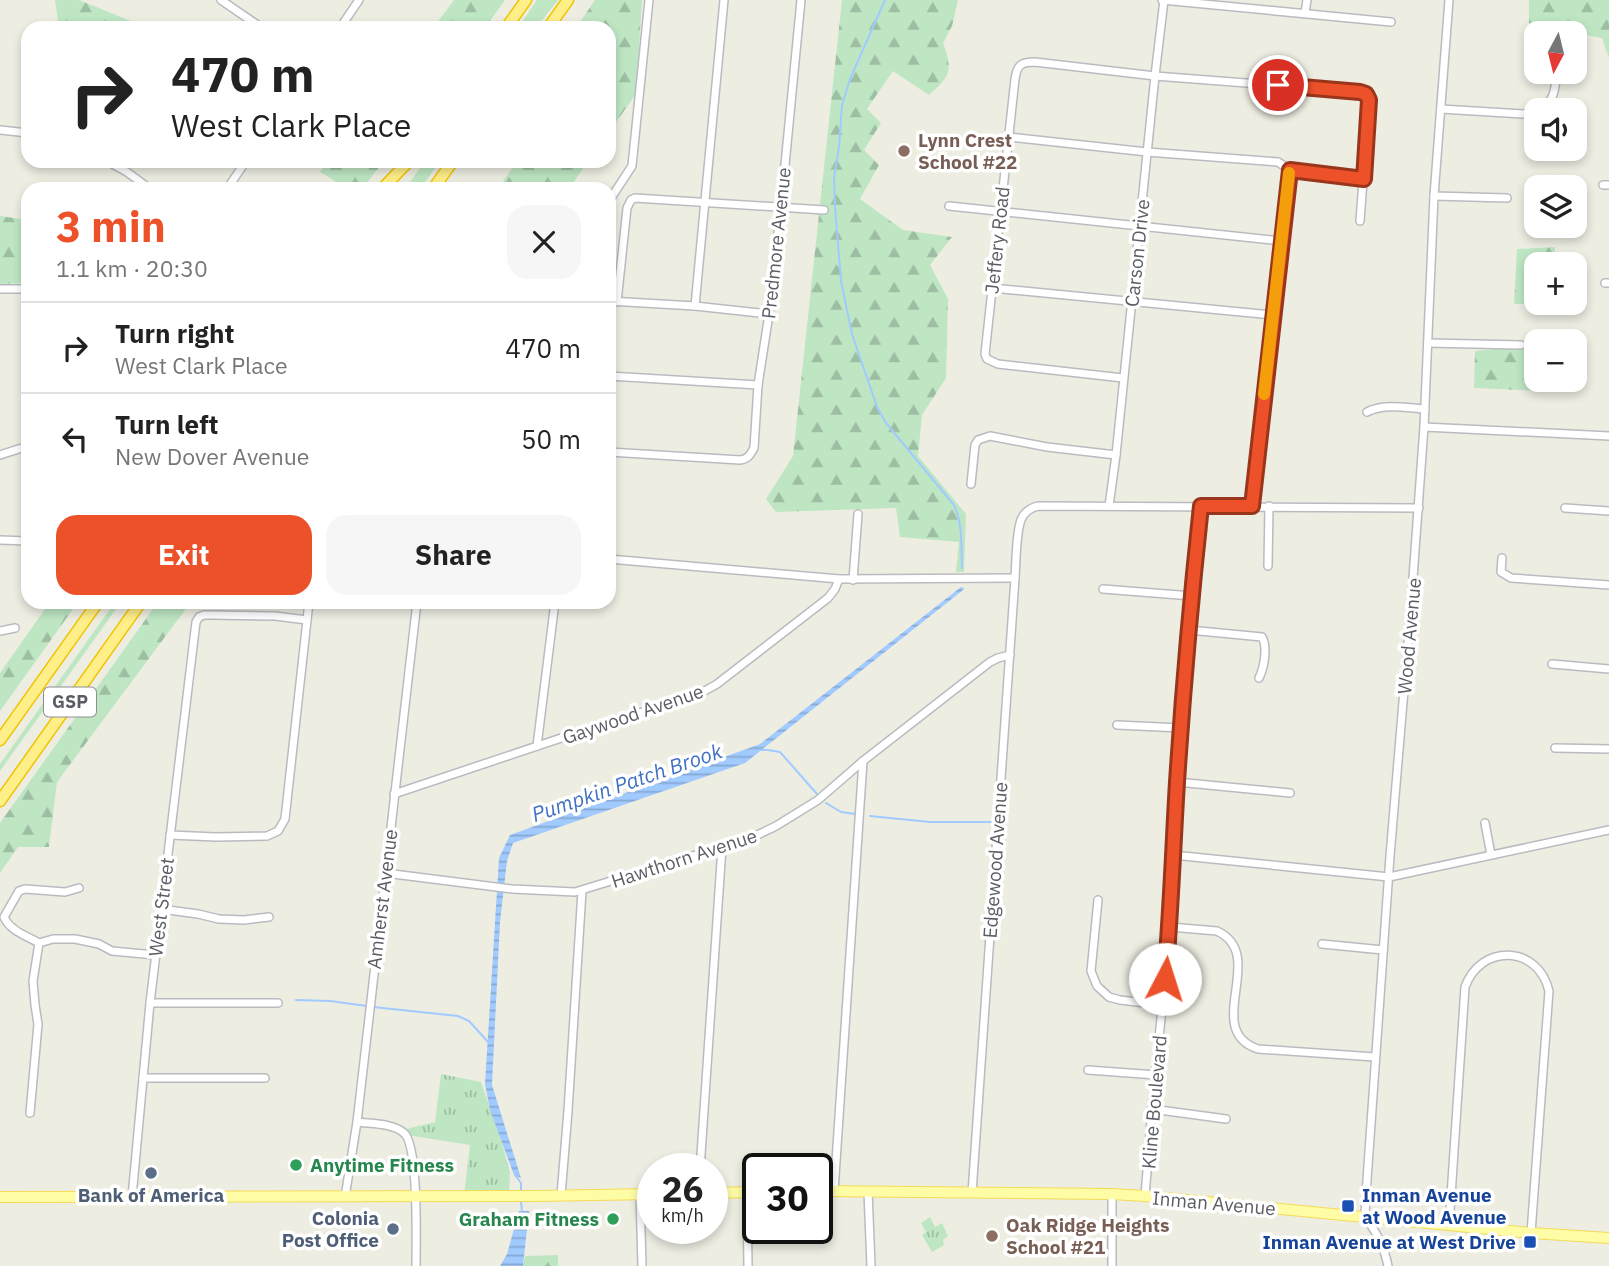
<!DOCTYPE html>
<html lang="en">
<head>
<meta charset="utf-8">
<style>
  :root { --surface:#fff; --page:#f6f6f6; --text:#222; --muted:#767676; --line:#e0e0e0; --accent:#ec512a }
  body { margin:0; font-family:"IBM Plex Sans",sans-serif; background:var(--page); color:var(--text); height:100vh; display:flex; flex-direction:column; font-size:26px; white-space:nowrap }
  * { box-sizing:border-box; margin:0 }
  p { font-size:23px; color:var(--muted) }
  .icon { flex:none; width:38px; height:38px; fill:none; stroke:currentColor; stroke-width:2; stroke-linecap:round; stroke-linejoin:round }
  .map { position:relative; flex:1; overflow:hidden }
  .side { position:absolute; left:21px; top:182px; width:595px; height:427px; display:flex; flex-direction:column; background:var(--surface); border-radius:21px; box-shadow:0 4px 10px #0003 }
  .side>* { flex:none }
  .top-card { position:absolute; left:21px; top:21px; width:595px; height:147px; border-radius:21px; box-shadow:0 4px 10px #0003; background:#fff; color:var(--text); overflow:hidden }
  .needle { width:46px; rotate:187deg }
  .tools { position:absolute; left:1524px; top:21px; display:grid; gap:14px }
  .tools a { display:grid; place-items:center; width:63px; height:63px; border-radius:14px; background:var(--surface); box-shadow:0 4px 10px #0003; font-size:35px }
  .speed { position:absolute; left:637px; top:1153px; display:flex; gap:14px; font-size:35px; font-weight:700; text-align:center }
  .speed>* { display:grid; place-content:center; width:91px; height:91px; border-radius:50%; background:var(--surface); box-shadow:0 4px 10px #0003; line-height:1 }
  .speed small { font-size:18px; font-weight:400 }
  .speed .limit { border:4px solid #111; border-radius:10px; background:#fff; color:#111 }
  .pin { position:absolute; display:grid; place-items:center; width:60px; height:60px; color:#fff; margin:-30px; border:4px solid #fff; border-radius:50%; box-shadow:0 2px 7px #0007 }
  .me { position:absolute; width:77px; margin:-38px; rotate:5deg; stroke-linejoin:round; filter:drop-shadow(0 0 5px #0008) }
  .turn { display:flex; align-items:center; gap:24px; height:147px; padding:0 35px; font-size:32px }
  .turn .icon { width:91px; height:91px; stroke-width:2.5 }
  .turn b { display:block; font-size:49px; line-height:60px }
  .round { display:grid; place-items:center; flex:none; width:74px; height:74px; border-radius:21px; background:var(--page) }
  .head { display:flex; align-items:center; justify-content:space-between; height:119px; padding:0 35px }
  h1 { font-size:42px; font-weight:700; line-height:52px; color:var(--accent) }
  .button { display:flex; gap:14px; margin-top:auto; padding:14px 35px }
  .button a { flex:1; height:80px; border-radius:21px; background:var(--accent); color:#fff; font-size:28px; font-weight:700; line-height:80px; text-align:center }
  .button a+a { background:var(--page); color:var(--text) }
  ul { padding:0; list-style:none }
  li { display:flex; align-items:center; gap:21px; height:91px; padding:0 35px; border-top:2px solid var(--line) }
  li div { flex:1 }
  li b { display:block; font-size:26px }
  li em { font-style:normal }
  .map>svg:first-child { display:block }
  .grass { fill:#bee6c3 }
  .forest { fill:url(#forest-firs) }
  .park { fill:url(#park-tufts) }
  .water { fill:url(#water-rules) }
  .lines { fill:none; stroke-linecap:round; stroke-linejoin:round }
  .stream { stroke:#a1caff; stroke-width:2 }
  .minor-casing { stroke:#babbc1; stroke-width:10 }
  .major-casing { stroke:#f4db55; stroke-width:12 }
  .highway-casing { stroke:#f0c300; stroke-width:13 }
  .minor { stroke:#fff; stroke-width:7 }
  .major { stroke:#fffca6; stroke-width:10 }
  .highway { stroke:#ffef88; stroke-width:10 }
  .route-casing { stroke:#99351b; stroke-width:18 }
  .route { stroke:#ec512a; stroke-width:12 }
  .slow { stroke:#f59e0b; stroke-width:12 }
  .education-dot { fill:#8d6e63; stroke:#fff; stroke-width:2.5 }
  .leisure-dot { fill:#2e9e5b; stroke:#fff; stroke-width:2.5 }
  .service-dot { fill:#5c6f8a; stroke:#fff; stroke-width:2.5 }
  .transit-dot { fill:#1a4fb4; stroke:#fff; stroke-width:2.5 }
  .labels { text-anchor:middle; stroke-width:7; stroke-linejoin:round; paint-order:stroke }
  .shield { fill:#fff; stroke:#8c8e92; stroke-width:2 }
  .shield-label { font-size:18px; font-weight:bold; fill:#5a5d63 }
  .education-label { font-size:19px; font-weight:bold; fill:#785e54; stroke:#fff; text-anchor:start }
  .street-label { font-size:19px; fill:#5a5d63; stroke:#fff }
  .leisure-label { font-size:19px; font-weight:bold; fill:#27864d; stroke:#fff; text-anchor:start }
  .service-label { font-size:19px; font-weight:bold; fill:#4e5e75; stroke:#fff }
  .transit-label { font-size:19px; font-weight:bold; fill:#164399; stroke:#fff; text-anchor:start }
  .water-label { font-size:21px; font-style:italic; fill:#4171c5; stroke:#fff }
</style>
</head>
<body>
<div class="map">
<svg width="1609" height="1266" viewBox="0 0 1609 1266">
  <defs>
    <pattern id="forest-firs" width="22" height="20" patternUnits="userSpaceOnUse" patternTransform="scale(1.75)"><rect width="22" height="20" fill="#bee6c3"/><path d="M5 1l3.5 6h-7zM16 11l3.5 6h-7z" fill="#9dbea2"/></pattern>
    <pattern id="park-tufts" width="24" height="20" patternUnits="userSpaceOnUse" patternTransform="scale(1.75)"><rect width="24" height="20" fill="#bee6c3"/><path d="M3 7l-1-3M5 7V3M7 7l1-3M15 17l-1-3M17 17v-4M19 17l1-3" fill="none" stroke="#9dbea2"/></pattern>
    <pattern id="water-rules" width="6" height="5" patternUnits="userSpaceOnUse" patternTransform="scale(1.75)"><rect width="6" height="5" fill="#a1caff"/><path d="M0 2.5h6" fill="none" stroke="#86a7d2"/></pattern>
  </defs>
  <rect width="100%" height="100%" fill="#eeede2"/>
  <g class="grass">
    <polygon points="537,0 558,0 536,28 518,28"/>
    <polygon points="425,161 440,161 420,189 405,189"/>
    <polygon points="115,602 121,602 0,771 0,764"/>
  </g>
  <g class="forest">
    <polygon points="55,0 79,0 148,28 59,28"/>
    <polygon points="454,0 505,0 485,28 433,28"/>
    <polygon points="595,0 642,0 636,94 609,132 609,28 576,28"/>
    <path d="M842,0H958L952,26L943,43C953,70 951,76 929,95L893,71L867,109L881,123L864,150L879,165L860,199L903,230L952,237L930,265L948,299L946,378L922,415L918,456L966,514L964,572H956L959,542L900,537L896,508L776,512L766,499L793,456Z"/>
    <polygon points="1529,0 1609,0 1609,58 1602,38 1529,25"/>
    <polygon points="328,161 384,161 362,189 329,189 335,181 320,172"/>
    <polygon points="517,161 588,161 569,189 498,189"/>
    <polygon points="0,216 28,220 28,283 0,284"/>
    <polygon points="1555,247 1554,264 1536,264 1536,303 1552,303 1552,304 1514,304 1517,249"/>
    <polygon points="1525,346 1536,351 1536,380 1573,380 1565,392 1474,388 1475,351"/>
    <polygon points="50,602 78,602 0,711 0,673"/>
    <polygon points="158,602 191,602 57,782 49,847 18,847 0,873 0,823"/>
    <polygon points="558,1255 558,1266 523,1266 525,1256"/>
  </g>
  <g class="park">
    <polygon points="441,1074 481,1082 502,1143 510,1173 509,1196 464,1196 470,1145 407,1135 402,1130 435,1122"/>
    <polygon points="930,1217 935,1227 942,1223 948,1236 943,1240 944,1245 932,1252 922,1235 926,1232 921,1223"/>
  </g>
  <g class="water">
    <polygon points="961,587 964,588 963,590 745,763 513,843 507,861 500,922 492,1085 521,1178 514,1175 490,1110 485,1084 499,858 510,835 760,744"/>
    <polygon points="519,1211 529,1211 523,1266 500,1266 507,1254"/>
  </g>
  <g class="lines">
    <g class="stream">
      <path d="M885,0L850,79L842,105L839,147L834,178L835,206L841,281L852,334L877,407L886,423L954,505C963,524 961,547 962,568"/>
      <polyline points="761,750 768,750 780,752 817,794"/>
      <polyline points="826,803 841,812 855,814"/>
      <polyline points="870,816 930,822 997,822"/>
      <polyline points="296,1000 330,1001 367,1006"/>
      <polyline points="373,1007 458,1016 469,1021 489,1043"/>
      <polyline points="515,1175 521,1183 521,1192"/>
      <polyline points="521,1201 522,1213"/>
    </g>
    <defs>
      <g id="minor">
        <polyline points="221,0 262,28"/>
        <polyline points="1162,0 1391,22"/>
        <polyline points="1305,13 1307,0"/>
        <polyline points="340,28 359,0"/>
        <polyline points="1441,109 1523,114 1536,112"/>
        <path d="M1540,110C1555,101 1555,88 1557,72"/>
        <polyline points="0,130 28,133"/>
        <polyline points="1009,137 1147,152 1278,162 1290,170 1364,179"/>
        <polyline points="107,161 127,172 150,189"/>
        <polyline points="1603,185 1609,185"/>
        <polyline points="227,189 246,161"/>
        <polyline points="1434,196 1507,198"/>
        <polyline points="609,201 632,166 649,0"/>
        <polyline points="949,206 1281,241"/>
        <polyline points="1605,283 1609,283"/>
        <polyline points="992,288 1273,315"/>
        <polyline points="0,289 28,289"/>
        <polyline points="609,301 695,306 769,314"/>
        <polyline points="617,302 627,208 631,200 635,198 824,210"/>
        <polyline points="695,306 724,0"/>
        <polyline points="1428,343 1521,345"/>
        <polyline points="609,376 758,385"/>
        <path d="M1123,378L998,364L987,359L985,354L1015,79C1017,65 1021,62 1035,62L1155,76L1351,91L1366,94L1369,100L1360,221"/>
        <path d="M1367,412C1384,403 1407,408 1425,409"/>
        <polyline points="1424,427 1609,436"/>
        <path d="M609,452L740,460C748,459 750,455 754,448L758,385L769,314L781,206L801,0"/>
        <polyline points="0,455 28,446"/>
        <polyline points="971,484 975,445 978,440 990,436 1047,447 1116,455"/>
        <polyline points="1109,506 1116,455 1155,76 1164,0"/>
        <polyline points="1252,506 1290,170"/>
        <polyline points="1565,508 1609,511"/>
        <polyline points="0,540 28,541"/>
        <polyline points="1502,558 1501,572 1511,578 1609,585"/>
        <polyline points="609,559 839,579 1015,578"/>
        <polyline points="1268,566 1269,506"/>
        <polyline points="853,580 858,514"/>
        <polyline points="1103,589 1192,596"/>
        <path d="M1189,630L1262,637C1268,647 1264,668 1259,678"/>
        <polyline points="0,631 15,628"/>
        <polyline points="1552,664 1609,669"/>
        <polyline points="1117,725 1181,728"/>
        <polyline points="537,746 555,602"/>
        <polyline points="1555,748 1609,749"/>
        <polyline points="1177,782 1290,793"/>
        <polyline points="394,794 615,720 694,697 717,684 828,598 835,589 839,579"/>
        <polyline points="1485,823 1491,855"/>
        <polyline points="170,835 216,837 267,836 278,831 285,819 309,602"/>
        <polyline points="1173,855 1389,877 1609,830"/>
        <polyline points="385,873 512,889 575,892 751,838 776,826 818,800 863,761 990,662 998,658 1010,655"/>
        <polyline points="1098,900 1091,971 1097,986 1109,997 1120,1000 1163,1005"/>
        <polyline points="161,909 198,914 219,919 244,920 269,917"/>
        <path d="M1170,927L1217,931C1269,955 1201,1030 1258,1049L1375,1057"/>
        <path d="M39,943C27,936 10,931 4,917L19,891L25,889L65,892L79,888"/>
        <polyline points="39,943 53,939 75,939 99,944 112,951 155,955"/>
        <polyline points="1322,944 1383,950"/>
        <polyline points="150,1003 278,1003"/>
        <polyline points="1088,1070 1156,1075"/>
        <polyline points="143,1078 265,1078"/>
        <polyline points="1152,1109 1226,1119"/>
        <polyline points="30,1113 38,1024 35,1005 33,981 39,943"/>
        <path d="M357,1122C371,1124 393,1123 404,1133C419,1146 416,1243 416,1266"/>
        <polyline points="700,1169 722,847"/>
        <polyline points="834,1191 863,761"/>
        <polyline points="868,1191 871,1266"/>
        <polyline points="747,1192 748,1266"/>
        <path d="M972,1193L1015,578C1016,563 1016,533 1021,520C1024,512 1030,508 1038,506L1419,508"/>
        <polyline points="640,1194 642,1266"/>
        <polyline points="1112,1194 1112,1266"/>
        <polyline points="561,1195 568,1111 582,891"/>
        <polyline points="1145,1196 1152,1109 1170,927 1177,782 1192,596 1201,506"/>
        <polyline points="132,1197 150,1003 196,622 199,617 204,615 214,615 275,616 307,620"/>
        <polyline points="345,1197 357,1122 417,602"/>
        <path d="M1449,1226L1465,987C1481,943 1538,945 1549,991L1531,1233"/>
        <path d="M1388,1266C1384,1246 1377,1233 1365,1217L1366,1194L1390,856L1410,619L1424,427L1434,196L1449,0"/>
      </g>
      <g id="major">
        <polyline points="817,1191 1112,1194 1145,1196 1531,1233 1609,1238"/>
        <polyline points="712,1193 758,1192"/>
        <polyline points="0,1197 534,1196 653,1194"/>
      </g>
      <g id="highway">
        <polyline points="506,28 526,0"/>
        <polyline points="548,28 568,0"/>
        <polyline points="382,189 409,161"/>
        <polyline points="433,189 453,161"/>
        <polyline points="0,740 98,602"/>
        <polyline points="0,801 141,602"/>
      </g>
    </defs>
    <use href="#minor" class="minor-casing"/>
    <use href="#major" class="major-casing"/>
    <use href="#highway" class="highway-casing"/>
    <use href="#minor" class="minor"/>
    <use href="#major" class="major"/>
    <use href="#highway" class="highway"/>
  </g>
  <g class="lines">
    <defs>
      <path id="route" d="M1165,979C1171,913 1173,848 1177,782C1183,690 1191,598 1201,506H1252L1290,170L1364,179L1369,100L1366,94L1360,92L1278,85"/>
    </defs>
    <use href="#route" class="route-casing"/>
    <use href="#route" class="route"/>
    <polyline class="slow" points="1264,394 1289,173"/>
  </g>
  <g class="education-dot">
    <circle cx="904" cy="151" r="7"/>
    <circle cx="992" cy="1236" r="7"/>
  </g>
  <g class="leisure-dot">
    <circle cx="296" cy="1165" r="7"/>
    <circle cx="613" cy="1219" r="7"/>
  </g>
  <g class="service-dot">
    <circle cx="151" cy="1173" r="7"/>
    <circle cx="393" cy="1229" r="7"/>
  </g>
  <g class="transit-dot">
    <rect x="1341" y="1199" width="14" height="14" rx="3.5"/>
    <rect x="1523" y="1235" width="14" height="14" rx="3.5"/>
  </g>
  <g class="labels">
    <rect class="shield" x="44" y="687.5" width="52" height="29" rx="5"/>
    <g class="shield-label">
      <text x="70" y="708">GSP</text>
    </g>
    <g class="education-label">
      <text x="918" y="147">Lynn Crest<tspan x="918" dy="22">School #22</tspan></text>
      <text x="1006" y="1232">Oak Ridge Heights<tspan x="1006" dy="22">School #21</tspan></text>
    </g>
    <g class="street-label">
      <text transform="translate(997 240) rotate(-84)" y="7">Jeffery Road</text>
      <text transform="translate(776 243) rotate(-84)" y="7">Predmore Avenue</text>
      <text transform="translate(1137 253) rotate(-84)" y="7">Carson Drive</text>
      <text transform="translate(1409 636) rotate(-85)" y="7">Wood Avenue</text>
      <text transform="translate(633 714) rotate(-19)" y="7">Gaywood Avenue</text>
      <text transform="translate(684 858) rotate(-18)" y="7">Hawthorn Avenue</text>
      <text transform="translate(995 860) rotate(-86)" y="7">Edgewood Avenue</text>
      <text transform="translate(382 899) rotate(-83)" y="7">Amherst Avenue</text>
      <text transform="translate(161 907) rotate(-83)" y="7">West Street</text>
      <text transform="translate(1154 1102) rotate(-85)" y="7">Kline Boulevard</text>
      <text transform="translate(1214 1203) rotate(5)" y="7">Inman Avenue</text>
    </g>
    <g class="leisure-label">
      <text x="310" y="1172">Anytime Fitness</text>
      <text x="599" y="1226" text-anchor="end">Graham Fitness</text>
    </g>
    <g class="service-label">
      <text x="151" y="1202">Bank of America</text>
      <text x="379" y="1225" text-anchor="end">Colonia<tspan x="379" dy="22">Post Office</tspan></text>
    </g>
    <g class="transit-label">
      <text x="1362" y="1202">Inman Avenue<tspan x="1362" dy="22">at Wood Avenue</tspan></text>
      <text x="1516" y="1249" text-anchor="end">Inman Avenue at West Drive</text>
    </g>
    <g class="water-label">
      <text transform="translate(627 783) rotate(-19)" y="7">Pumpkin Patch Brook</text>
    </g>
  </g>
</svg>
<div class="tools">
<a><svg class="needle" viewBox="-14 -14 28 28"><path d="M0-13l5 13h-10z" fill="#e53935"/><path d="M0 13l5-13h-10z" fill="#767676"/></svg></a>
<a><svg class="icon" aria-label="sound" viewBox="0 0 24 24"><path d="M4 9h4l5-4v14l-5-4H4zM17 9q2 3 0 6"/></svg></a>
<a><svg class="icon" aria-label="layers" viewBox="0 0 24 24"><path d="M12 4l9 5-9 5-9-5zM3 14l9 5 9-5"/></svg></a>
<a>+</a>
<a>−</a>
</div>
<div class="speed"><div>26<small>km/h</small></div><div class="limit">30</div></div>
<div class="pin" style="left:1278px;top:85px;background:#d93025"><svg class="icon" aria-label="arrive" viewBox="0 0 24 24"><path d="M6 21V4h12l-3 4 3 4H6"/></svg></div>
<svg class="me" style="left:1165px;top:979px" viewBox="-20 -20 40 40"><circle r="19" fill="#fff"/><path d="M0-13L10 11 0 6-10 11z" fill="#ec512a"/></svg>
<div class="top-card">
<div class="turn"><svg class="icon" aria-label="right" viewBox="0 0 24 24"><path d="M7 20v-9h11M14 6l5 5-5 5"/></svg><div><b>470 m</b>West Clark Place</div></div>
</div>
<section class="side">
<div class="head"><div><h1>3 min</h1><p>1.1 km · 20:30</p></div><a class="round"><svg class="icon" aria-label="close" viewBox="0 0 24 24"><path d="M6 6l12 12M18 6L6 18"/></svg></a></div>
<ul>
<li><svg class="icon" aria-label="right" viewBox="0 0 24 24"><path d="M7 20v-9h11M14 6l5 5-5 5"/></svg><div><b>Turn right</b><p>West Clark Place</p></div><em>470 m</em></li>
<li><svg class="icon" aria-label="left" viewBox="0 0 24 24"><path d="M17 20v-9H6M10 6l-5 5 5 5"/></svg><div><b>Turn left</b><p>New Dover Avenue</p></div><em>50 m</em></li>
</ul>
<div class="button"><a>Exit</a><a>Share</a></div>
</section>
</div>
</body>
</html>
